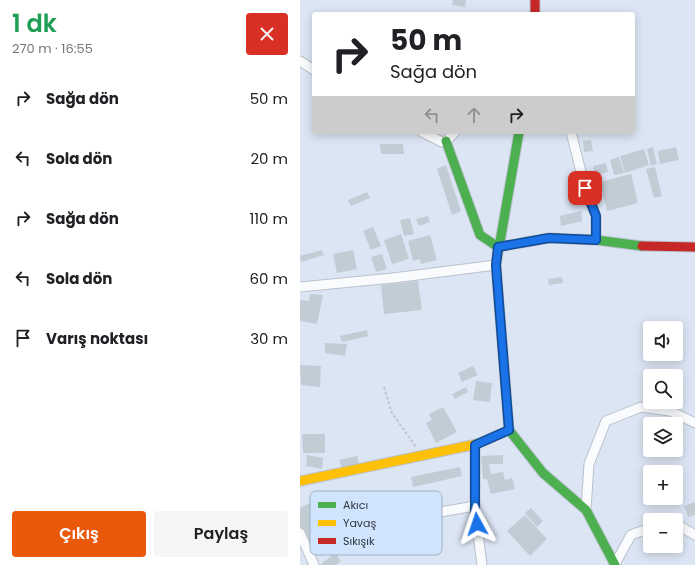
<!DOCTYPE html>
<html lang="tr">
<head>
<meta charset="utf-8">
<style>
  :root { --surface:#fff; --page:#f6f6f6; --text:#202124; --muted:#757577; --accent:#ea580c }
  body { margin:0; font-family:Poppins,sans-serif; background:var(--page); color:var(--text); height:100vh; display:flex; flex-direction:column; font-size:15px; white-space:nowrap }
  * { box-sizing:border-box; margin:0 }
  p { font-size:13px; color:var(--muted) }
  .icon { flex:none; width:22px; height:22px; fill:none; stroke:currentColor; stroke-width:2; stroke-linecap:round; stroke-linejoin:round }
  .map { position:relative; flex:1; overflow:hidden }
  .drawer { display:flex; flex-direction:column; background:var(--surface); width:300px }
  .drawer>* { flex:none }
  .guide { position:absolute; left:12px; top:12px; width:323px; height:122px; border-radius:4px; box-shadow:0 2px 10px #0003; background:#fff; color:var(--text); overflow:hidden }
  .buttons { position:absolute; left:343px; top:321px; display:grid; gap:8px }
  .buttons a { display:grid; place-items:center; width:40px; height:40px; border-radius:4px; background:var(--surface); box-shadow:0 2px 10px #0003; font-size:20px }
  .pin { position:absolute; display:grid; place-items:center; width:34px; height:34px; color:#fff; margin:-17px; border-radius:8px; box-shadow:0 2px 6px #0006 }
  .me { position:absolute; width:44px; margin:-22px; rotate:355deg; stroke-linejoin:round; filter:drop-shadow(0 0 3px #0008) }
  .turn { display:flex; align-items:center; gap:14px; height:84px; padding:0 12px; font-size:18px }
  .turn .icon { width:52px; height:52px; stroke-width:2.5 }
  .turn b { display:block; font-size:28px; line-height:34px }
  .lanes { display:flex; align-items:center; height:38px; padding:0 12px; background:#0003; justify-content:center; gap:20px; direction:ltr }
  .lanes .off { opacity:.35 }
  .round { display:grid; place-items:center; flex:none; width:42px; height:42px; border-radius:4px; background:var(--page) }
  .headline { display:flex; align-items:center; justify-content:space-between; height:68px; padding:0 12px }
  h1 { font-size:24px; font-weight:600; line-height:30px; color:#1e9e55 }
  .primary-button { display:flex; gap:8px; margin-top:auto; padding:8px 12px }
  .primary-button a { flex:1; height:46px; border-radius:4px; background:var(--accent); color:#fff; font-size:16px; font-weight:600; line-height:46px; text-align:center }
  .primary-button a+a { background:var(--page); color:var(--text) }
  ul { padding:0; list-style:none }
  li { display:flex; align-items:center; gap:12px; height:60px; padding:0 12px }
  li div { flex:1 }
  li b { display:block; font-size:15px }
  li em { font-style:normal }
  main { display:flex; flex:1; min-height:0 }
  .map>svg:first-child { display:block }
  .building { fill:#c2ccd5 }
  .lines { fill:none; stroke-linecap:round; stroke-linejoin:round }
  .street-casing { stroke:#b9c1cc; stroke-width:11 }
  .fast-casing { stroke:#b9c1cc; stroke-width:11 }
  .slow-casing { stroke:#b9c1cc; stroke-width:11 }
  .jam-casing { stroke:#b9c1cc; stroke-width:11 }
  .path { stroke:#c3c7cc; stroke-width:2; stroke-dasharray:3 2; stroke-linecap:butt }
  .street { stroke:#fafbfd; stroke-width:9 }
  .fast { stroke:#4caf50; stroke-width:9 }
  .slow { stroke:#ffc107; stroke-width:9 }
  .jam { stroke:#c62828; stroke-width:9 }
  .route-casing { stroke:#114b97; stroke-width:10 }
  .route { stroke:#1a73e8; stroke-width:7 }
  .key { fill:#d1e4fe; stroke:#a0b0c5; stroke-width:1 }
  .key-label { font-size:11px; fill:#2e353f }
</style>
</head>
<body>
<main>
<section class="drawer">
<div class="headline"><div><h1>1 dk</h1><p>270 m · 16:55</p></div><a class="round" style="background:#d93025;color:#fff"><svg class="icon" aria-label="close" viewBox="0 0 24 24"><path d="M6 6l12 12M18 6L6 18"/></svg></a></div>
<ul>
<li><svg class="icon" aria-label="right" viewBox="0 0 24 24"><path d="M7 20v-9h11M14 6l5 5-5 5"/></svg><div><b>Sağa dön</b></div><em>50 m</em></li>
<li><svg class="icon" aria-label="left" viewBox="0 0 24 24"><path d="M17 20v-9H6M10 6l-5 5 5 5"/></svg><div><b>Sola dön</b></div><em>20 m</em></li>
<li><svg class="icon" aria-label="right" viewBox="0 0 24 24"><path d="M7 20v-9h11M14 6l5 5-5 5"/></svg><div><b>Sağa dön</b></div><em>110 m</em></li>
<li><svg class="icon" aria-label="left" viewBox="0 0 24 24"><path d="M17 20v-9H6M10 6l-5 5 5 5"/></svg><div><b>Sola dön</b></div><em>60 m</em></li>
<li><svg class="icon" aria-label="arrive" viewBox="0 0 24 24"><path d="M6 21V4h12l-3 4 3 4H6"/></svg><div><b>Varış noktası</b></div><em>30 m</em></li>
</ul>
<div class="primary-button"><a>Çıkış</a><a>Paylaş</a></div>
</section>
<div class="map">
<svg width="395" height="565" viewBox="0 0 395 565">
  <rect width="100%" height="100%" fill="#dce5f4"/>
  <g class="building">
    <polygon points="153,0 166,0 165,7 152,5"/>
    <polygon points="291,140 293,151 284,152 283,141"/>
    <polygon points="80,144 103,144 104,154 81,154"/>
    <polygon points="353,147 357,164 351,166 347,149"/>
    <polygon points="376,147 379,160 360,164 358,151"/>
    <polygon points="344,149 349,165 325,173 320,156"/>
    <polygon points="319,157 324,173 314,175 310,160"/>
    <polygon points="306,163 308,172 295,175 293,166"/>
    <polygon points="146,165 161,211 152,215 137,169"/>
    <polygon points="355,167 362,196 354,198 346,169"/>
    <polygon points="331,174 338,203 307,211 300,182"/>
    <polygon points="67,192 70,198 51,206 48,200"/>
    <polygon points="281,211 282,221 261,226 260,216"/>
    <polygon points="128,216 130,222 119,226 116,219"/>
    <polygon points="110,218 114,234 104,236 100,220"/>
    <polygon points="73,227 81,246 71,250 63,231"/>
    <polygon points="101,234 109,259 92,264 84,240"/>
    <polygon points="130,235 137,260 121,264 120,259 113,261 108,241"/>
    <polygon points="22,250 24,255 1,262 0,256"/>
    <polygon points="53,250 57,269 37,273 33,254"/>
    <polygon points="82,254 87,269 76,272 71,257"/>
    <polygon points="262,277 263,283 249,285 248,279"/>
    <polygon points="118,281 122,310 84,314 81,285"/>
    <polygon points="10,294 23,295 17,324 0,321 0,300 9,301"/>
    <polygon points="67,330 68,336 42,342 40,336"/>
    <polygon points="25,343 47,344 45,356 25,353"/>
    <polygon points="0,365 21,366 20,387 1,385"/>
    <polygon points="173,366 178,375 162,382 158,373"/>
    <polygon points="176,381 192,383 190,402 173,400"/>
    <polygon points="166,387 168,392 155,399 152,394"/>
    <polygon points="143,407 157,432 136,443 126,423 132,420 129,414"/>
    <polygon points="2,434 25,434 25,453 3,453"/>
    <polygon points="7,455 23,458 22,469 6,466"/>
    <polygon points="203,455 203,464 189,464 191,474 203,472 205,480 212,478 215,489 191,494 187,479 183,479 181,456"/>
    <polygon points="57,456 60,465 42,470 39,460"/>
    <polygon points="160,467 162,476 113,487 111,477"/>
    <polygon points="395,502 395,515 388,517 384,506"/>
    <polygon points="10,503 29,537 11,547 0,527 0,508"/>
    <polygon points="231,508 243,521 237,527 225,513"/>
    <polygon points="225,515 247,539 230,556 207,531"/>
    <polygon points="35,553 41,561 36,565 20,565"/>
  </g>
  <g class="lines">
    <defs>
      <g id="street">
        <polyline points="0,61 14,70"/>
        <polyline points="122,132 142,142 146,141 155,132"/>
        <polyline points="271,132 285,188 296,216 296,240"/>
        <polyline points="0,287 93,278 196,265"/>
        <polyline points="175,445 175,511 182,565"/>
        <polyline points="286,510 289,464 306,421 341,407 370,411 395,423"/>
        <polyline points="376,524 395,535"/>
        <polyline points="65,525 175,506"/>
        <polyline points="0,533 14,565"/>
        <polyline points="315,564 331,535 350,528"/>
      </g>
      <g id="fast">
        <polyline points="146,141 180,235 198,247 249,238 296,240 342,246"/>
        <polyline points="209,430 196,265 219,132"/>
        <polyline points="177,444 209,430 243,473 286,510 315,565"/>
      </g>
      <polyline id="slow" points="0,481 177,444"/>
      <g id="jam">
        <polyline points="235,0 235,14"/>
        <polyline points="342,246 395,247"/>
      </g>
    </defs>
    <use href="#street" class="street-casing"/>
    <use href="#fast" class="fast-casing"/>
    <use href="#slow" class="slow-casing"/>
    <use href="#jam" class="jam-casing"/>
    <polyline class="path" points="84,387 92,413 116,447"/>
    <use href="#street" class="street"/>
    <use href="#fast" class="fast"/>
    <use href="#slow" class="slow"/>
    <use href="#jam" class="jam"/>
  </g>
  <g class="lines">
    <defs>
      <polyline id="route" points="177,524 175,511 175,445 209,430 196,265 198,247 249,238 296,240 296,216 285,188"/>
    </defs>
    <use href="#route" class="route-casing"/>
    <use href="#route" class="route"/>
  </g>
  <rect x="10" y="491" width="132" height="64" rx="6" class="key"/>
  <rect x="18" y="502" width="18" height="6" fill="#4caf50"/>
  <rect x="18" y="520" width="18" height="6" fill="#ffc107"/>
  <rect x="18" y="538" width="18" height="6" fill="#c62828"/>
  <g class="key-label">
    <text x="43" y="509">Akıcı</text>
    <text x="43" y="527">Yavaş</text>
    <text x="43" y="545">Sıkışık</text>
  </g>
</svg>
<div class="buttons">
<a><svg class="icon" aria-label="sound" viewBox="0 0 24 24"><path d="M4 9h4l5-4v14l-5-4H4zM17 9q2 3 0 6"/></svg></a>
<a><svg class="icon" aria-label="search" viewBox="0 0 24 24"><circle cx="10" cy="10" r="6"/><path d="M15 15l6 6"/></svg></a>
<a><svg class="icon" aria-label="layers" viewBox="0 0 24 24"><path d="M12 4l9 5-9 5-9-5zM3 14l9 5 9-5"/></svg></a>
<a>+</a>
<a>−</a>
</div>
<div class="pin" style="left:285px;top:188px;background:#d93025"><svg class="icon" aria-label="arrive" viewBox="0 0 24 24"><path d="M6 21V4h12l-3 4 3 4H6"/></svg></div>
<svg class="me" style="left:177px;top:524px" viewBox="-20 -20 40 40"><path d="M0-17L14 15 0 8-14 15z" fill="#1a73e8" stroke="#fff" stroke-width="4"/></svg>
<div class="guide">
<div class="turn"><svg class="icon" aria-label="right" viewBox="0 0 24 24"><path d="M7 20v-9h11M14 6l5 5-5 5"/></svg><div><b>50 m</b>Sağa dön</div></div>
<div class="lanes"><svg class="icon off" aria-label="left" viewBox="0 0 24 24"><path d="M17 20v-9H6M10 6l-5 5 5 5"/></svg><svg class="icon off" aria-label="ahead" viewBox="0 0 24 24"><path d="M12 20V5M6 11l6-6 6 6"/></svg><svg class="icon" aria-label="right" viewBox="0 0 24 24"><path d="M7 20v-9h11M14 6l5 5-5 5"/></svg></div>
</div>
</div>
</main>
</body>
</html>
